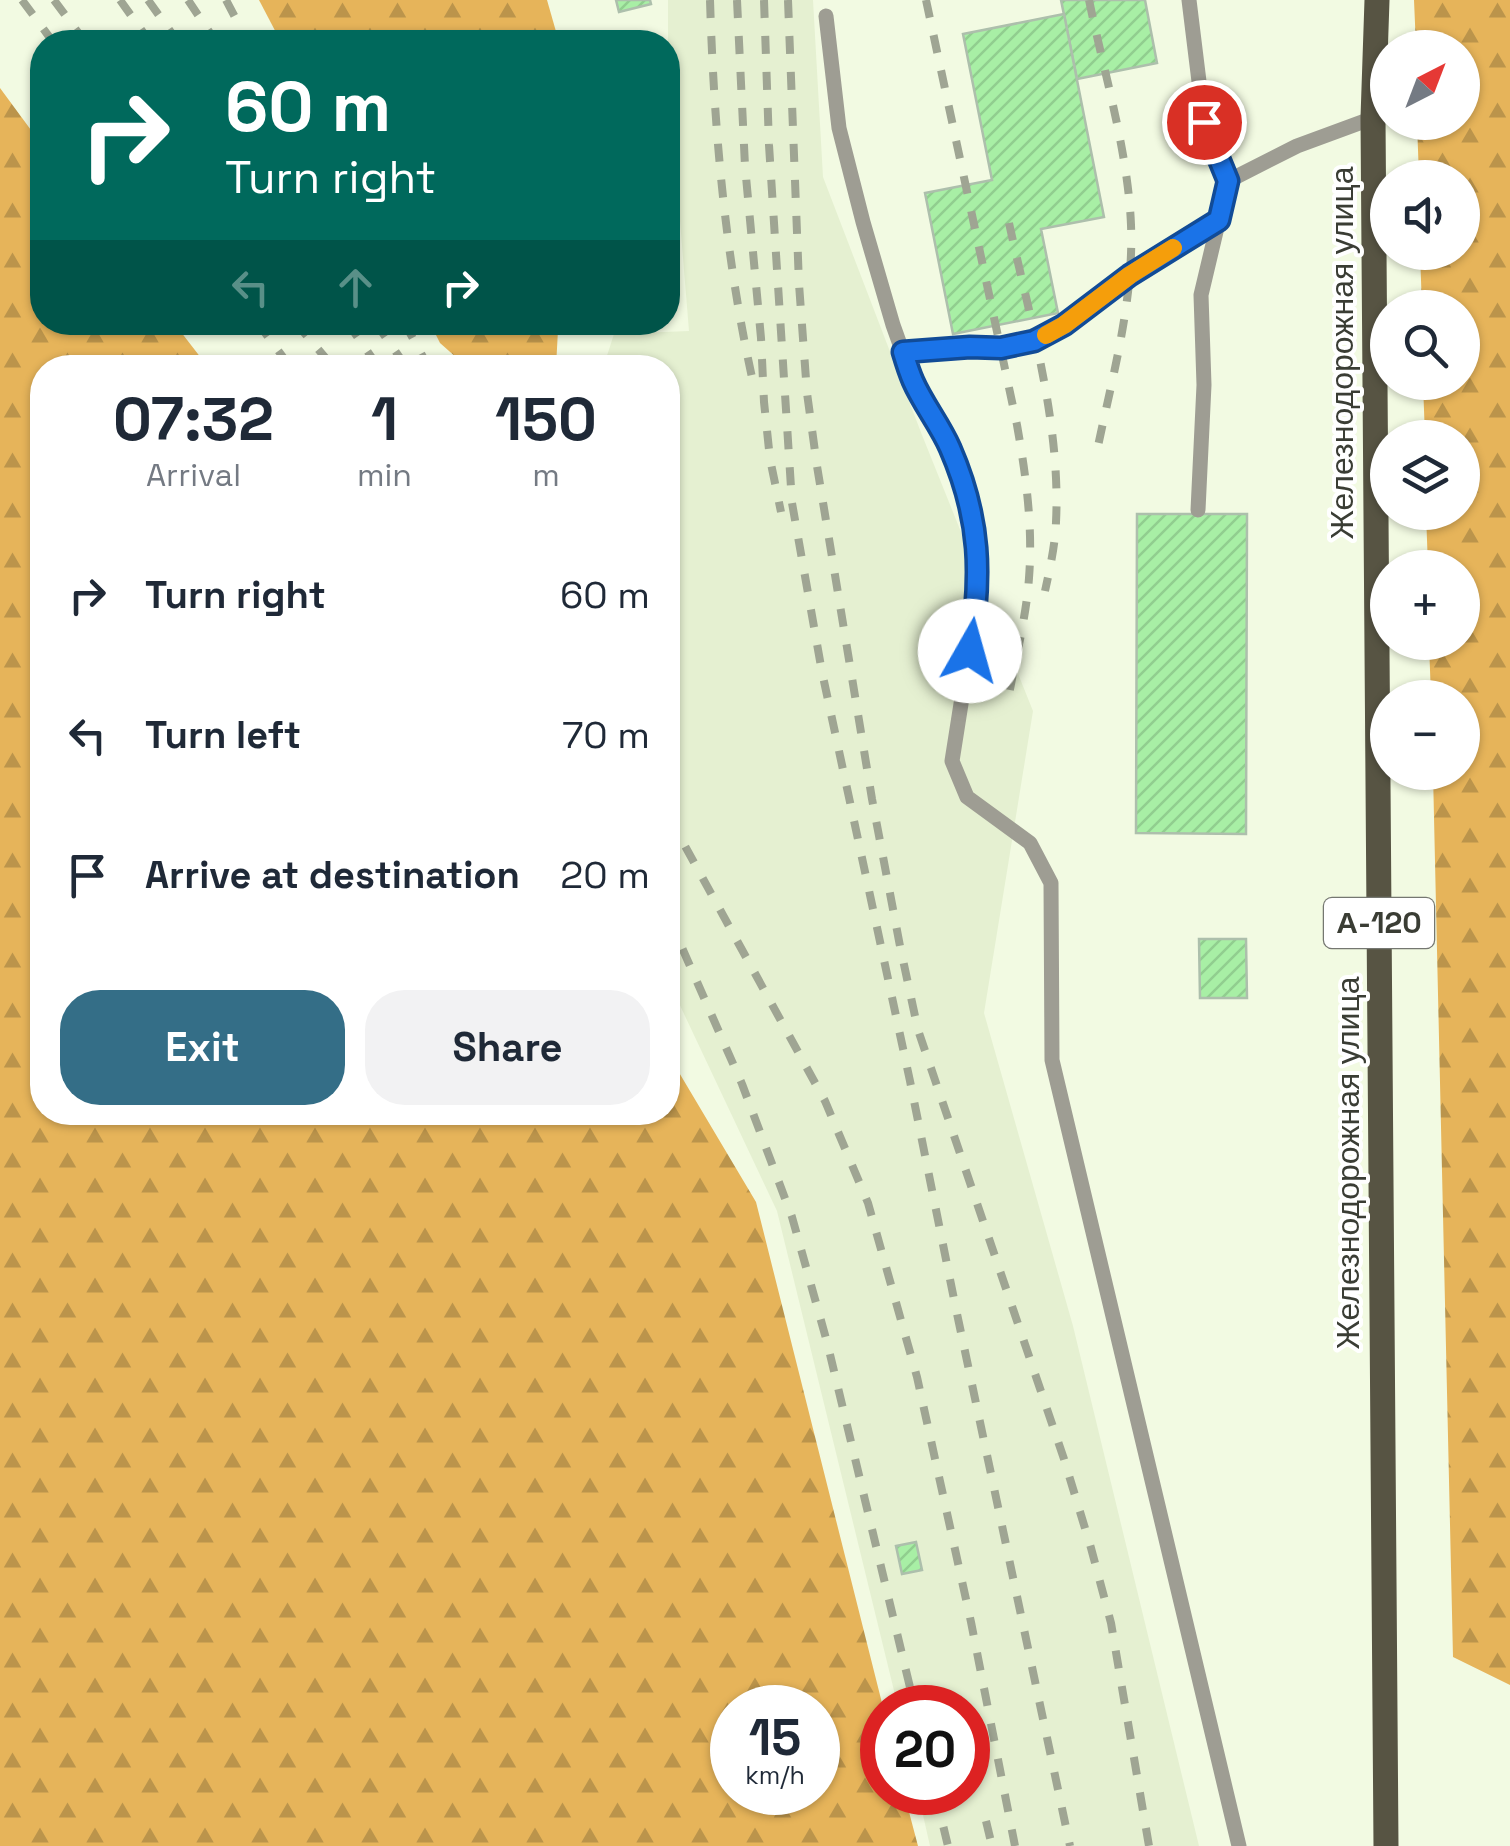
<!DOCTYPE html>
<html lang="en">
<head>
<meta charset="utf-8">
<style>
  :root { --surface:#fff; --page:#f2f2f3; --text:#1f2937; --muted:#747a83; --accent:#346e87 }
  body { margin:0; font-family:"Space Grotesk",sans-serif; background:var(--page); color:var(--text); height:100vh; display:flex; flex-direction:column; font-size:38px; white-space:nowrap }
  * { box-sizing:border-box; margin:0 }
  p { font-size:32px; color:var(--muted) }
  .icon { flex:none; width:55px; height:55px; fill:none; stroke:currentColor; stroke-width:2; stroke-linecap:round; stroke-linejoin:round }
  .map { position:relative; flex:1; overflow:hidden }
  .panel { position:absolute; left:30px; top:355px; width:650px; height:770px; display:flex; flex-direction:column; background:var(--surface); border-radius:40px; box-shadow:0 2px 8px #0004 }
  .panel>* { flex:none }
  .guide { position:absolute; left:30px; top:30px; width:650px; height:305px; border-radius:40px; box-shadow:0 2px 8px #0004; background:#00695c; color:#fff; overflow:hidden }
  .needle { width:65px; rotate:42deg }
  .buttons { position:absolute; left:1370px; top:30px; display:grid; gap:20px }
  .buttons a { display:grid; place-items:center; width:110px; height:110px; border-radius:50%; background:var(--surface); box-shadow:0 2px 8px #0004; font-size:50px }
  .speed { position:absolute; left:710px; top:1685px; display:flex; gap:20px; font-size:50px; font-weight:700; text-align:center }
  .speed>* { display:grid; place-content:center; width:130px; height:130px; border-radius:50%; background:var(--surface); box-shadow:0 2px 8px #0004; line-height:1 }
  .speed small { font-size:25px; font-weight:400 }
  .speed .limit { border:15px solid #d22; background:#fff; color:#111 }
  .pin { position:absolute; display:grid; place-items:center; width:85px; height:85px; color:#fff; margin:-42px; border:5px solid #fff; border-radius:50%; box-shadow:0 2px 10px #0007 }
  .me { position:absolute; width:110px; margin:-55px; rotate:7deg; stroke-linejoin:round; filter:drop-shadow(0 0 8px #0008) }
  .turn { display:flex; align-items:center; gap:35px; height:210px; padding:0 30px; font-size:45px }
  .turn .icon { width:130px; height:130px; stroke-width:2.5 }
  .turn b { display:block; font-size:70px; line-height:85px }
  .lanes { display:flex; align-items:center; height:95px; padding:0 30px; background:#0003; justify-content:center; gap:50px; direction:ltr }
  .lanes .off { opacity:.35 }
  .eta { display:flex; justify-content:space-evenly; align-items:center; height:170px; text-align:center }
  .eta b { font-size:60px; font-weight:700; line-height:70px }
  .primary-button { display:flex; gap:20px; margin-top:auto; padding:20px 30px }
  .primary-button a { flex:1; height:115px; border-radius:40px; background:var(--accent); color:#fff; font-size:40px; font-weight:700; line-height:115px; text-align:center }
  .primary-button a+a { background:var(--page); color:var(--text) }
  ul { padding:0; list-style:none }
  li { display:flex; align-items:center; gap:30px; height:140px; padding:0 30px }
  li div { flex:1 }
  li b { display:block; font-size:38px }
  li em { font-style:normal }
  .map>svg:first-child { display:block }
  .built { fill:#e5f0d1 }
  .forest { fill:url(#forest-firs); fill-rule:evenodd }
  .building { fill:url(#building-hatch); stroke:#adbfac; stroke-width:2.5 }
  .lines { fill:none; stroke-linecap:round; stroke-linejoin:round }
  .service { stroke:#9e9d93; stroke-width:15 }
  .primary { stroke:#575443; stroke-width:25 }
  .rail { stroke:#9fa593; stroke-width:8; stroke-dasharray:18 18; stroke-linecap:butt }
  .route-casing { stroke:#114b97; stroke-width:25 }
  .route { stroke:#1a73e8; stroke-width:18 }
  .slow { stroke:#f59e0b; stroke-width:18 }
  .labels { text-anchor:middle; stroke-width:8; stroke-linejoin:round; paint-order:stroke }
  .shield { fill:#fff; stroke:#757771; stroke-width:2.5 }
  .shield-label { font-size:30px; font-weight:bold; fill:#3a3d34 }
  .street-label { font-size:32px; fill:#3a3d34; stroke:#fff }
</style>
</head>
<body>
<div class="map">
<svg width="1510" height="1846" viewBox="0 0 1510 1846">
  <defs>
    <pattern id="forest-firs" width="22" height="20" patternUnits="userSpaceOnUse" patternTransform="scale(2.5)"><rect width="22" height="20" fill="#e6b45a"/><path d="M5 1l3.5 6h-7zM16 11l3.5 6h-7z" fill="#bb944b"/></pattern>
    <pattern id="building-hatch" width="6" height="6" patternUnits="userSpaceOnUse" patternTransform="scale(2.5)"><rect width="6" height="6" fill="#a8efa5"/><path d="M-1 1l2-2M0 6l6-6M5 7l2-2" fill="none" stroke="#91ce8f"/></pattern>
  </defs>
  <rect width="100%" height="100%" fill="#f2fae2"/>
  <polygon class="built" points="668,0 813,0 823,177 922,435 1033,711 984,1013 1073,1326 1199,1846 930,1846 918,1793 968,1792 968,1708 898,1707 777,1211 668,980 668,368 603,368 614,334 689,331 668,75"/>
  <g class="forest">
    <polygon points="259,0 547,0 559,42 281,42"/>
    <polygon points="1414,0 1510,0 1510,1685 1453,1657 1433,773 1462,772 1462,698 1431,697 1429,643 1462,642 1462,568 1428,567 1426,513 1462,512 1462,438 1425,437 1423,383 1462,382 1462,308 1422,307 1420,253 1462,252 1462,178 1419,177 1417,123 1462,122 1462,48 1416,47"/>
    <path d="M0,88L42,145V322L174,323L208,367L42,368V1112H668V1054L756,1202L883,1707L882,1792L904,1793L918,1846H0ZM732,1708H818V1792H732Z"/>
    <polygon points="430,323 562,323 558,330 556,367 467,367 440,343"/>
  </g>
  <g class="building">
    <polygon points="616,0 650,0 651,4 619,12"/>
    <polygon points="1061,0 1145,0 1157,63 1077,79"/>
    <polygon points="1064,14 1104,217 1041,229 1058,313 953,334 925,193 992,180 963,34"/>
    <polygon points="1137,514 1247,514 1246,834 1136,833"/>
    <polygon points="1199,939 1246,939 1247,998 1200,998"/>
    <polygon points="916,1542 922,1570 902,1574 896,1546"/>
  </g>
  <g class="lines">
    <g class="service">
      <polyline points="1189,0 1204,122 1228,181"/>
      <polyline points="826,16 839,128 863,222 893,325 913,381 950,447 970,504 978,549 975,615 952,761 967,797 1030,843 1051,883 1052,1060 1239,1846"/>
      <polyline points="903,352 971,347 1001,348 1035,341 1064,325 1130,275 1219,220"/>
      <polyline points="1198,510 1204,385 1201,295 1228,181 1297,146 1373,118"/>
    </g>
    <polyline class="primary" points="1377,0 1373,118 1386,1846"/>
    <g class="rail">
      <polyline points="22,0 53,42"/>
      <polyline points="54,0 85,42"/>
      <polyline points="120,0 150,42"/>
      <polyline points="148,0 178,42"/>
      <polyline points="188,0 216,42"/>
      <polyline points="226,0 248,42"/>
      <path d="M710,0C714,129 725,256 753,382"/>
      <polyline points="737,0 745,166 761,338 764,402 770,459 781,512"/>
      <polyline points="764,0 769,145 792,503 822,672 910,1081 956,1309 1070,1846"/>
      <polyline points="788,0 799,284 807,393 817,466 872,799 900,946 918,1030 1064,1459 1091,1548 1111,1623 1149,1846"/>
      <path d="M926,0L1017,425C1026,476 1033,526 1029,578C1026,619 1015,660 1008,700"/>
      <path d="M1089,0C1104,73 1128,151 1131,225C1134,301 1112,378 1097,451"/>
      <path d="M1009,223C1030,319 1061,424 1056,522C1055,546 1050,568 1045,591"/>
      <polyline points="257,322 291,368"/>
      <polyline points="295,322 334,368"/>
      <polyline points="347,322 379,368"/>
      <polyline points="375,322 407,368"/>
      <polyline points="404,322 429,368"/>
      <polyline points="668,815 825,1101 868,1203 917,1377 971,1622 1015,1846"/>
      <polyline points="668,916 742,1084 792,1217 827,1342 915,1708"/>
      <polyline points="935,1792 948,1846"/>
      <polyline points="986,1821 992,1846"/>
    </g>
  </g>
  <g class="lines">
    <defs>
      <path id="route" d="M970,651C982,576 981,519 950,448C940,425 923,404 913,381C909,372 906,362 903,352L970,347L1001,348L1034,341L1064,325L1130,275L1219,220L1228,181L1204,122"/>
    </defs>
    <use href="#route" class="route-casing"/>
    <use href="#route" class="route"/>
    <polyline class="slow" points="1046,335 1064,325 1130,275 1173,248"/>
  </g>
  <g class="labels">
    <rect class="shield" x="1324" y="898" width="110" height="50" rx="8"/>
    <g class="shield-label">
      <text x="1379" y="933">А-120</text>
    </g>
    <g class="street-label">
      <text transform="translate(1342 353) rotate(-90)" y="11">Железнодорожная улица</text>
      <text transform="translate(1348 1163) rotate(-90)" y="11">Железнодорожная улица</text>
    </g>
  </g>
</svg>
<div class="buttons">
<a><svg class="needle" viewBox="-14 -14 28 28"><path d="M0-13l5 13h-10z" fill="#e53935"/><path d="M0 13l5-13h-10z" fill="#747a83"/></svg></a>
<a><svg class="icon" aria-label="sound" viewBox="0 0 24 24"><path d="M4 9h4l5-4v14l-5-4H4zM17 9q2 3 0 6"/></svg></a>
<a><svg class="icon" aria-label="search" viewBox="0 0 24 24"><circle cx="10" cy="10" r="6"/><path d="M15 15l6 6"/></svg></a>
<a><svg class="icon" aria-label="layers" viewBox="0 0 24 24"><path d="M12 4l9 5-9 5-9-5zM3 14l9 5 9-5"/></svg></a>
<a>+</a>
<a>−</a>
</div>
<div class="speed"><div>15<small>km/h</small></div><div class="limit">20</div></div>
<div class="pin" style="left:1204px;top:122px;background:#d93025"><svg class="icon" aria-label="arrive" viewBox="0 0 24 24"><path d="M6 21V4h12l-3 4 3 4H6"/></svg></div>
<svg class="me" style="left:970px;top:651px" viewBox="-20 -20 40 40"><circle r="19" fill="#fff"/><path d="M0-13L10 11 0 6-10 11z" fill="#1a73e8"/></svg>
<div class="guide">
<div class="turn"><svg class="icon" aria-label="right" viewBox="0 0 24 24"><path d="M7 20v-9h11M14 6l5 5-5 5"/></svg><div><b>60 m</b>Turn right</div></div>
<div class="lanes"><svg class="icon off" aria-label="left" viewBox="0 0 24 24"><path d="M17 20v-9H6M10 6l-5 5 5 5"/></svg><svg class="icon off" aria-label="ahead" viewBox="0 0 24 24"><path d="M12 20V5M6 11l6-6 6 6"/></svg><svg class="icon" aria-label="right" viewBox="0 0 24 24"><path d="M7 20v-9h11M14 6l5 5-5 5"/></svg></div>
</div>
<section class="panel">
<div class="eta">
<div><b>07:32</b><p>Arrival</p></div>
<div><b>1</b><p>min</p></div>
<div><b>150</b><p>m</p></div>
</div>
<ul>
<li><svg class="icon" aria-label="right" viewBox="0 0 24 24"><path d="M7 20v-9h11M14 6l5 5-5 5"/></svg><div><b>Turn right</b></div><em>60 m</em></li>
<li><svg class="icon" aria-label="left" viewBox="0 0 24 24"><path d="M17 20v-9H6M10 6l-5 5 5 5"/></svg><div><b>Turn left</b></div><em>70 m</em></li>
<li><svg class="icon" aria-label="arrive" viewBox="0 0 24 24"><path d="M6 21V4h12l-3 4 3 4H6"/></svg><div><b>Arrive at destination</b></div><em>20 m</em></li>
</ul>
<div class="primary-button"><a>Exit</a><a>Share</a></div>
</section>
</div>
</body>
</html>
